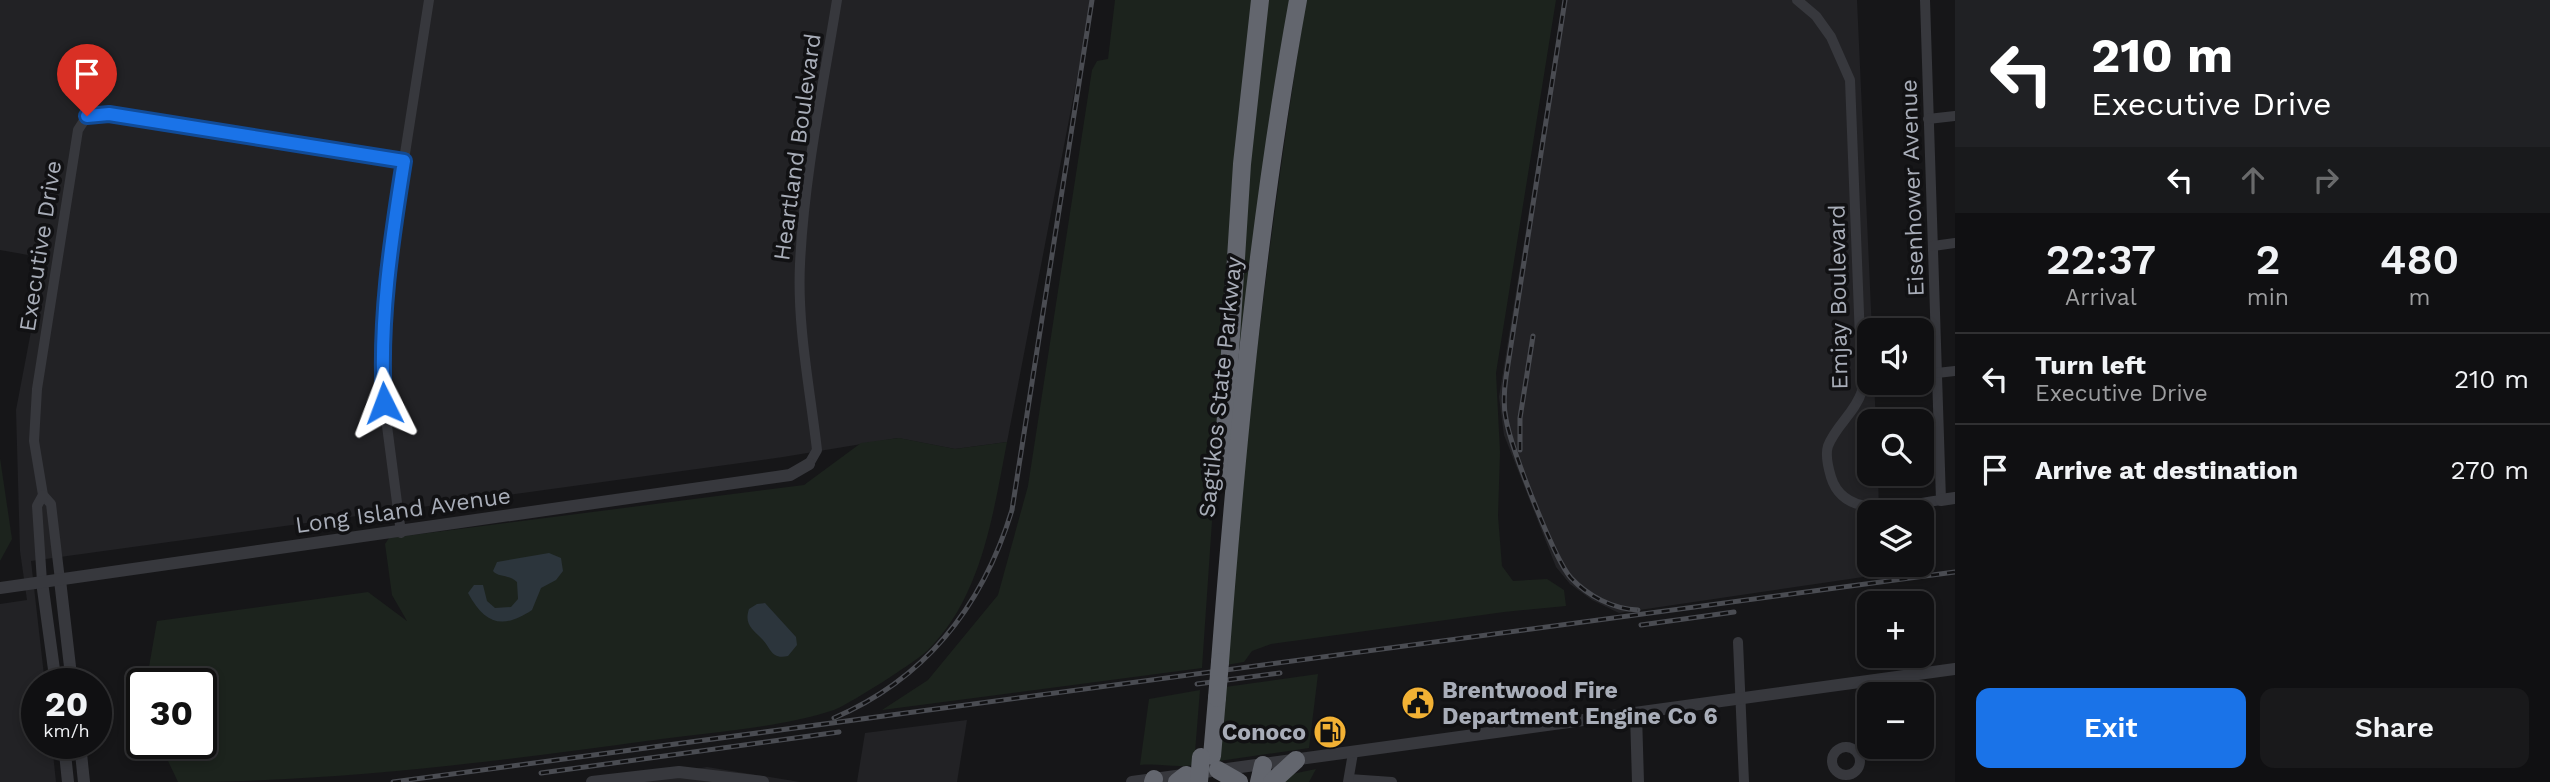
<!DOCTYPE html>
<html lang="en">
<head>
<meta charset="utf-8">
<style>
  :root { --surface:#101012; --page:#19191b; --text:#f1f3f6; --muted:#9c9d9f; --line:#303032; --accent:#1a73e8 }
  body { margin:0; font-family:"Work Sans",sans-serif; background:var(--page); color:var(--text); height:100vh; display:flex; flex-direction:column; font-size:26px; white-space:nowrap }
  * { box-sizing:border-box; margin:0 }
  p { font-size:23px; color:var(--muted) }
  .icon { flex:none; width:38px; height:38px; fill:none; stroke:currentColor; stroke-width:2; stroke-linecap:round; stroke-linejoin:round }
  .map { position:relative; flex:1; overflow:hidden }
  .side { display:flex; flex-direction:column; background:var(--surface); width:595px }
  .side>* { flex:none }
  .guide { background:#202124; color:#fff; overflow:hidden }
  .fabs { position:absolute; left:1857px; top:318px; display:grid; gap:14px }
  .fabs a { display:grid; place-items:center; width:77px; height:77px; border-radius:14px; background:var(--surface); box-shadow:0 4px 10px #0003,0 0 0 2px var(--line); font-size:35px }
  .speed { position:absolute; left:21px; top:668px; display:flex; gap:14px; font-size:35px; font-weight:700; text-align:center }
  .speed>* { display:grid; place-content:center; width:91px; height:91px; border-radius:50%; background:var(--surface); box-shadow:0 4px 10px #0003,0 0 0 2px var(--line); line-height:1 }
  .speed small { font-size:18px; font-weight:400 }
  .speed .limit { border:4px solid #111; border-radius:10px; background:#fff; color:#111 }
  .pin { position:absolute; display:grid; place-items:center; width:60px; height:60px; color:#fff; margin:-72px -30px; border-radius:50% 50% 50% 0; rotate:-45deg; box-shadow:0 0 7px #0007 }
  .pin .icon { rotate:45deg }
  .me { position:absolute; width:77px; margin:-38px; rotate:357deg; stroke-linejoin:round; filter:drop-shadow(0 0 5px #0008) }
  .turn { display:flex; align-items:center; gap:24px; height:147px; padding:0 21px; font-size:32px }
  .turn .icon { width:91px; height:91px; stroke-width:2.5 }
  .turn b { display:block; font-size:49px; line-height:60px }
  .lanes { display:flex; align-items:center; height:66px; padding:0 21px; background:#0003; justify-content:center; gap:35px; direction:ltr }
  .lanes .off { opacity:.35 }
  .eta { display:flex; justify-content:space-evenly; align-items:center; height:119px; text-align:center }
  .eta b { font-size:42px; font-weight:600; line-height:49px }
  .cta { display:flex; gap:14px; margin-top:auto; padding:14px 21px }
  .cta a { flex:1; height:80px; border-radius:14px; background:var(--accent); color:#fff; font-size:28px; font-weight:600; line-height:80px; text-align:center }
  .cta a+a { background:var(--page); color:var(--text) }
  ul { padding:0; list-style:none }
  li { display:flex; align-items:center; gap:21px; height:91px; padding:0 21px; border-top:2px solid var(--line) }
  li div { flex:1 }
  li b { display:block; font-size:26px }
  li em { font-style:normal }
  main { display:flex; flex:1; min-height:0 }
  .map>svg:first-child { display:block }
  .built { fill:#222225 }
  .green { fill:#1c231d }
  .water { fill:#2c353c }
  .lines { fill:none; stroke-linecap:round; stroke-linejoin:round }
  .minor { stroke:#37383d; stroke-width:10 }
  .tertiary { stroke:#37383d; stroke-width:12 }
  .motorway { stroke:#63666e; stroke-width:18 }
  .rail-casing { stroke:#4a4c52; stroke-width:5 }
  .rail { stroke:#111113; stroke-width:2.5; stroke-dasharray:8; stroke-linecap:butt }
  .motorway-bridge { stroke:#63666e; stroke-width:18 }
  .route-casing { stroke:#114b97; stroke-width:18 }
  .route { stroke:#1a73e8; stroke-width:12 }
  .labels { text-anchor:middle; stroke-width:7; stroke-linejoin:round; paint-order:stroke }
  .street-label { font-size:23px; fill:#a8adb8; stroke:#111113 }
  .poi-label { font-size:23px; font-weight:bold; fill:#a8adb8; stroke:#111113; text-anchor:start }
</style>
</head>
<body>
<main>
<div class="map">
<svg width="1955" height="782" viewBox="0 0 1955 782">
  <rect width="100%" height="100%" fill="#161618"/>
  <g class="built">
    <polygon points="0,0 1092,0 1007,442 955,449 898,438 783,457 31,561 45,684 37,684 37,744 52,744 56,782 0,782 0,604 27,600 20,551 16,410 45,258 0,250"/>
    <polygon points="1563,0 1857,0 1872,331 1869,331 1869,383 1874,383 1876,422 1869,422 1869,474 1878,474 1879,513 1869,513 1869,565 1910,565 1911,570 1619,613 1592,600 1570,584 1556,567 1504,435 1499,397"/>
    <polygon points="967,720 957,782 857,782 865,733"/>
    <polygon points="707,767 800,782 592,782 679,772"/>
  </g>
  <g class="green">
    <polygon points="1115,0 1255,0 1238,139 1202,668 882,710 928,680 998,595 1028,486 1092,70 1097,61 1108,59"/>
    <polygon points="1267,0 1292,0 1236,385 1240,254"/>
    <path d="M1306,0H1556L1496,373L1500,452L1498,516L1502,566L1513,581L1547,579L1564,590L1566,606L1504,612L1271,644L1252,651L1244,662L1226,665C1243,442 1271,221 1306,0Z"/>
    <path d="M899,438L955,449L1007,442C993,514 982,597 927,651C915,662 850,704 834,710C780,728 703,733 646,741C492,762 334,782 178,782L160,744H201V684H146L157,621L368,592L407,621L392,595L385,544L389,538L804,485L861,443Z"/>
    <polygon points="0,458 12,539 0,561"/>
    <polygon points="1318,674 1309,748 1219,761 1225,687"/>
    <path d="M1200,690L1194,765C1174,768 1159,763 1140,765L1149,699Z"/>
    <polygon points="1316,769 1309,782 1279,782 1292,774"/>
  </g>
  <g class="water">
    <path d="M549,553L561,558L563,571L556,580L541,588L532,610C502,630 485,624 468,593L474,585H483L487,601L495,608L511,607L518,599L517,582C509,574 499,578 493,571L497,562Z"/>
    <path d="M765,603L796,637L797,645L788,656C771,660 771,648 762,639C752,629 744,624 749,609L757,604Z"/>
  </g>
  <g class="lines">
    <g class="minor">
      <path d="M1797,0L1816,16L1831,37L1850,80L1862,391C1855,413 1836,425 1828,446C1825,455 1828,467 1831,477C1845,523 1907,504 1941,500L1925,0"/>
      <polyline points="1928,119 1955,116"/>
      <polyline points="1933,246 1955,243"/>
      <polyline points="1937,373 1955,371"/>
      <path d="M809,464L817,450C810,389 797,326 800,264C804,176 823,87 837,0"/>
      <polyline points="401,533 384,403 381,335 388,262 429,0"/>
      <polyline points="60,580 51,504 43,495 34,441 37,389 78,130 87,116 109,114 404,161"/>
      <polyline points="42,582 37,506 43,495"/>
      <polyline points="1738,642 1744,782"/>
      <circle cx="1846" cy="761" r="14"/>
      <polyline points="1349,779 1392,782"/>
      <polyline points="1348,782 1353,753"/>
    </g>
    <g class="tertiary">
      <polyline points="1941,500 1955,498"/>
      <polyline points="60,580 72,684"/>
      <polyline points="42,582 56,684"/>
      <polyline points="0,588 790,475 809,464"/>
      <polyline points="1636,714 1638,782"/>
      <polyline points="64,744 68,782"/>
      <polyline points="80,744 84,782"/>
      <polyline points="592,782 679,772 763,782"/>
      <polyline points="1132,782 1955,669"/>
    </g>
    <g class="motorway">
      <polyline points="1222,478 1242,164 1260,0"/>
      <path d="M1220,662C1237,440 1258,220 1298,0"/>
      <polyline points="1212,756 1217,698"/>
      <polyline points="1218,770 1239,782"/>
      <polyline points="1153,782 1154,779"/>
      <polyline points="1177,782 1186,775"/>
      <polyline points="1259,782 1263,765"/>
      <polyline points="1272,782 1296,760"/>
    </g>
    <defs>
      <g id="rail">
        <path d="M1565,0L1506,377C1504,391 1503,405 1506,419C1511,448 1554,559 1571,578C1588,596 1613,609 1638,610"/>
        <polyline points="1520,450 1520,418 1533,336"/>
        <polyline points="1641,625 1734,612"/>
        <polyline points="1197,684 1280,673"/>
        <path d="M834,718C927,678 983,605 1012,510L1092,0"/>
        <polyline points="541,773 839,732"/>
        <polyline points="393,782 1955,572"/>
      </g>
    </defs>
    <use href="#rail" class="rail-casing"/>
    <use href="#rail" class="rail"/>
    <g class="motorway-bridge">
      <polyline points="1217,698 1220,662"/>
      <polyline points="1199,782 1201,757"/>
    </g>
  </g>
  <g class="lines">
    <defs>
      <path id="route" d="M87,116L109,114L404,161C391,242 379,321 384,403"/>
    </defs>
    <use href="#route" class="route-casing"/>
    <use href="#route" class="route"/>
  </g>
  <defs>
    <symbol id="civic-disc" viewBox="-11 -11 22 22"><circle r="9.5" fill="#f2b134" stroke="#111113"/><path d="M-.6-6.5H3V-4.5H.6V-3L4-1V1h2V6H-6V1h2V-1L-.6-3ZM-1.2 2.5V6h2.4V2.5Z" fill="#111"/></symbol>
    <symbol id="fuel-disc" viewBox="-11 -11 22 22"><circle r="9.5" fill="#f2b134" stroke="#111113"/><path d="M-5.5-6h7V0h2V4h1.3V-2.5L3-4.5l.8-.8L6-3V5H2.5V1h-1V6h-7ZM-4.2-4.7v3.2H.2V-4.7Z" fill="#111"/></symbol>
  </defs>
  <g fill-rule="evenodd">
    <use href="#civic-disc" x="1399" y="684" width="38" height="38"/>
    <use href="#fuel-disc" x="1311" y="713" width="38" height="38"/>
  </g>
  <g class="labels">
    <g class="street-label">
      <text transform="translate(797 147) rotate(-82)" y="8">Heartland Boulevard</text>
      <text transform="translate(1912 188) rotate(-92)" y="8">Eisenhower Avenue</text>
      <text transform="translate(40 246) rotate(-81)" y="8">Executive Drive</text>
      <text transform="translate(1838 297) rotate(-91)" y="8">Emjay Boulevard</text>
      <text transform="translate(1220 387) rotate(-84)" y="8">Sagtikos State Parkway</text>
      <text transform="translate(403 510) rotate(-8)" y="8">Long Island Avenue</text>
    </g>
    <g class="poi-label">
      <text x="1442" y="698">Brentwood Fire<tspan x="1442" dy="26">Department Engine Co 6</tspan></text>
      <text x="1306" y="740" text-anchor="end">Conoco</text>
    </g>
  </g>
</svg>
<div class="fabs">
<a><svg class="icon" aria-label="sound" viewBox="0 0 24 24"><path d="M4 9h4l5-4v14l-5-4H4zM17 9q2 3 0 6"/></svg></a>
<a><svg class="icon" aria-label="search" viewBox="0 0 24 24"><circle cx="10" cy="10" r="6"/><path d="M15 15l6 6"/></svg></a>
<a><svg class="icon" aria-label="layers" viewBox="0 0 24 24"><path d="M12 4l9 5-9 5-9-5zM3 14l9 5 9-5"/></svg></a>
<a>+</a>
<a>−</a>
</div>
<div class="speed"><div>20<small>km/h</small></div><div class="limit">30</div></div>
<div class="pin" style="left:87px;top:116px;background:#d93025"><svg class="icon" aria-label="arrive" viewBox="0 0 24 24"><path d="M6 21V4h12l-3 4 3 4H6"/></svg></div>
<svg class="me" style="left:384px;top:403px" viewBox="-20 -20 40 40"><path d="M0-17L14 15 0 8-14 15z" fill="#1a73e8" stroke="#fff" stroke-width="4"/></svg>
</div>
<section class="side">
<div class="guide">
<div class="turn"><svg class="icon" aria-label="left" viewBox="0 0 24 24"><path d="M17 20v-9H6M10 6l-5 5 5 5"/></svg><div><b>210 m</b>Executive Drive</div></div>
<div class="lanes"><svg class="icon" aria-label="left" viewBox="0 0 24 24"><path d="M17 20v-9H6M10 6l-5 5 5 5"/></svg><svg class="icon off" aria-label="ahead" viewBox="0 0 24 24"><path d="M12 20V5M6 11l6-6 6 6"/></svg><svg class="icon off" aria-label="right" viewBox="0 0 24 24"><path d="M7 20v-9h11M14 6l5 5-5 5"/></svg></div>
</div>
<div class="eta">
<div><b>22:37</b><p>Arrival</p></div>
<div><b>2</b><p>min</p></div>
<div><b>480</b><p>m</p></div>
</div>
<ul>
<li><svg class="icon" aria-label="left" viewBox="0 0 24 24"><path d="M17 20v-9H6M10 6l-5 5 5 5"/></svg><div><b>Turn left</b><p>Executive Drive</p></div><em>210 m</em></li>
<li><svg class="icon" aria-label="arrive" viewBox="0 0 24 24"><path d="M6 21V4h12l-3 4 3 4H6"/></svg><div><b>Arrive at destination</b></div><em>270 m</em></li>
</ul>
<div class="cta"><a>Exit</a><a>Share</a></div>
</section>
</main>
</body>
</html>
